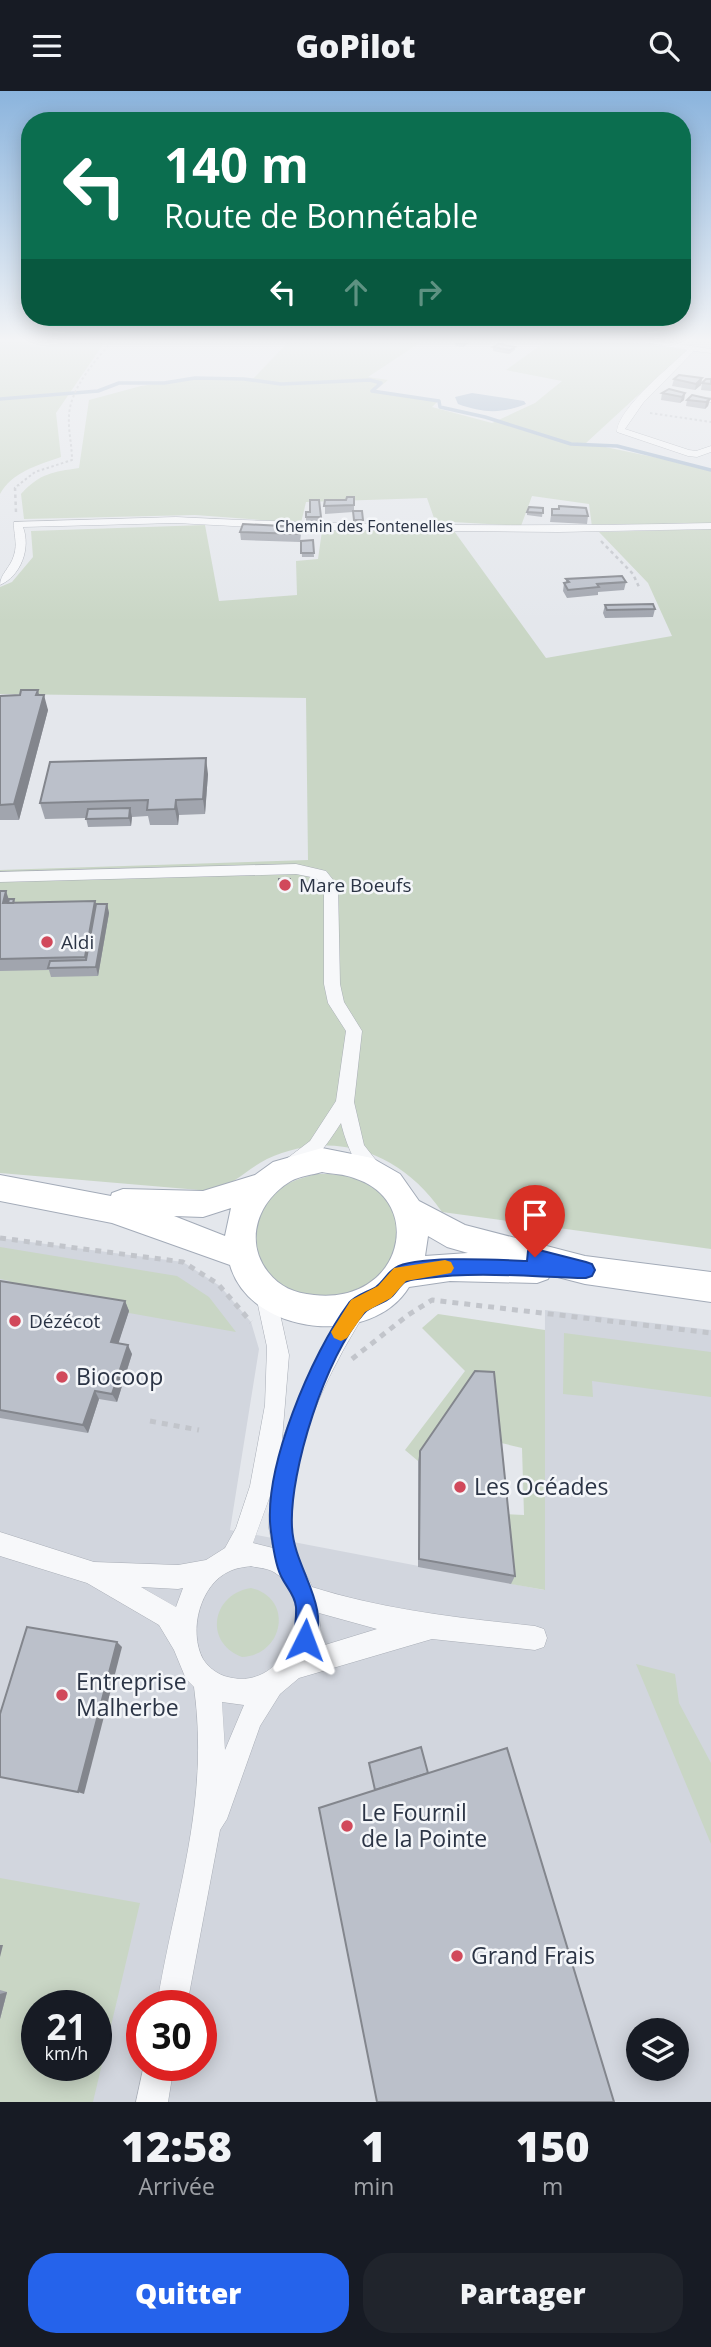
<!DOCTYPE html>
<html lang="fr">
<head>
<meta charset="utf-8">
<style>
  :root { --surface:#171b24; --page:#20242c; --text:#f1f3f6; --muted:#9ea1a6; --accent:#2563eb }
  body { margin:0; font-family:"Open Sans",sans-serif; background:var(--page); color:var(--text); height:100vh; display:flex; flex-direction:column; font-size:26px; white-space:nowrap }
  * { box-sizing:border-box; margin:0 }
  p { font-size:23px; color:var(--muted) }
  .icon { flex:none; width:38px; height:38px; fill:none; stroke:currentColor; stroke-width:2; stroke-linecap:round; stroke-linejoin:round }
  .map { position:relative; height:2011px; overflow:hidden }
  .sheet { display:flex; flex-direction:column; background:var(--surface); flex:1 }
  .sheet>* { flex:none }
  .banner { position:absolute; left:21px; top:21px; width:670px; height:214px; border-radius:28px; box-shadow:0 4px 18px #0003; background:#0b6e4f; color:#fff; overflow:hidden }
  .controls { position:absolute; left:626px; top:1927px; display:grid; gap:14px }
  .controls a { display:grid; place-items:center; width:63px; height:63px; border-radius:50%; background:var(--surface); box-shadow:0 4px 18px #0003; font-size:35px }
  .speed { position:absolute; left:21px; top:1899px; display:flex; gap:14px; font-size:35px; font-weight:700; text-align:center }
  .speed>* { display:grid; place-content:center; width:91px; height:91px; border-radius:50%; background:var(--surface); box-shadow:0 4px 18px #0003; line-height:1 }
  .speed small { font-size:18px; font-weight:400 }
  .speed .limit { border:10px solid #d22; background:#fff; color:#111 }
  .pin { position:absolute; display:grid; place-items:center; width:60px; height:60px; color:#fff; margin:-72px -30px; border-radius:50% 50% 50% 0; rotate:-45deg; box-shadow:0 0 7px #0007 }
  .pin .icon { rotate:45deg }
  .me { position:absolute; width:77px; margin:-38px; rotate:3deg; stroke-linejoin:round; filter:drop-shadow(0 0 5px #0008) }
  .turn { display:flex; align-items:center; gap:24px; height:147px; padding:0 28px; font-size:32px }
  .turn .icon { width:91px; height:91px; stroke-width:2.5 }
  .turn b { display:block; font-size:49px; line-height:60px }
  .lanes { display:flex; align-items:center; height:66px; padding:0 28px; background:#0003; justify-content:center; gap:35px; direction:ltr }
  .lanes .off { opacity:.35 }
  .eta { display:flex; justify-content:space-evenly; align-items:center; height:119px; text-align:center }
  .eta b { font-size:42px; font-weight:800; line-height:49px }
  .primary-button { display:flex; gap:14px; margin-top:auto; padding:14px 28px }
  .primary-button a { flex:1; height:80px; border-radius:28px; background:var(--accent); color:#fff; font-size:28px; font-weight:800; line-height:80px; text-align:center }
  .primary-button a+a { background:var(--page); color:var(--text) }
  header { display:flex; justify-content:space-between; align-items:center; height:91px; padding:0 28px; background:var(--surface); font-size:32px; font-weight:800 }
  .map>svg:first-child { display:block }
  .built { fill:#d2d6de; fill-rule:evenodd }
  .green { fill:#c9d6c5; fill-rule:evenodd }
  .water { fill:#9fb4cc }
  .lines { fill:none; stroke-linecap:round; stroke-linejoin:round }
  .stream { stroke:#9fb4cc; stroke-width:3.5 }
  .street-casing { stroke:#a9aeb7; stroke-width:1 }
  .primary-casing { stroke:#a3abb8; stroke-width:2 }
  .path-far2 { stroke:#c2c5cb; stroke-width:2; stroke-dasharray:2.5 2.5; stroke-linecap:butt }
  .path-far1 { stroke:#c2c5cb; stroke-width:2.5; stroke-dasharray:3.5 3.5; stroke-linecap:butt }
  .path { stroke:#c2c5cb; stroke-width:5; stroke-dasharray:6 6; stroke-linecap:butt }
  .street { fill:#f7f8fa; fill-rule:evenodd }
  .primary { fill:#fff; fill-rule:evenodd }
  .wall { fill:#a1a5ae }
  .shaded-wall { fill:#83868d }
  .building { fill:#bbc0ca; stroke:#83868d; stroke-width:2 }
  .route { fill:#2563eb; stroke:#184099; stroke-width:2 }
  .slow { fill:#f59e0b }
  .poi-dot { fill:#d1495b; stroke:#f4f6f9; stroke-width:2.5 }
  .labels { text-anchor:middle; stroke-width:5; stroke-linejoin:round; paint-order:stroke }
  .far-street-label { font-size:16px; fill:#2b3445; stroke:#f4f6f9 }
  .poi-label { font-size:19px; fill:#2b3445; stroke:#f4f6f9; text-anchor:start }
  .near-poi-label { font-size:23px; fill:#2b3445; stroke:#f4f6f9; text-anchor:start }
</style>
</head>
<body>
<header><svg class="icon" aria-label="menu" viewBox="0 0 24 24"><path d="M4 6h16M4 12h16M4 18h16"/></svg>GoPilot<svg class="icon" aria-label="search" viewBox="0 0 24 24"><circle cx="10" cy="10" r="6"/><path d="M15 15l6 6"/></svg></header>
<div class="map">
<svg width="711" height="2011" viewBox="0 0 711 2011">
  <rect width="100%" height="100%" fill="#e4e7ec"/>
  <path class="built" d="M0,1147L183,1171L220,1195L251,1231L259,1258L230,1439L544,1499L545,1219L711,1239V2011H0ZM37,1914H96V1974H37ZM142,1914H201V1974H142ZM639,1939H677V1978H639Z"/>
  <g class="green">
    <path d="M0,249H106L56,322L61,366C38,374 12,381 0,403Z"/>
    <path d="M290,249H424L368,286L388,289L375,300L438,310L432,316L492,332L535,312L562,290L506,279L548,249H613L687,259L586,352L711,378V433L592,436L589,413L532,405L521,435L435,430L427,407L306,411L301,432L195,424L24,428L21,403C40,382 53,381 79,377L89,309L141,295L187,288L252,289Z"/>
    <path d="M205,434L219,510L297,504L296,470L318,468L322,440H454L546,567L672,545L648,492L599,441L711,438V1158L442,1121C401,1061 334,1037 267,1068C247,1078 234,1094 211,1100L0,1082V779L308,769L306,607L0,603V496L12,491L33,466L31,440Z"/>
    <path d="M316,1083C331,1083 345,1083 358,1088C426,1114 401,1198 334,1206C315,1209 294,1204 278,1192C248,1169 248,1123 277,1100C289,1090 302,1087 316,1083Z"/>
    <polygon points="0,1156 177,1185 209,1206 236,1241 5,1200 10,1190 0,1188"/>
    <polygon points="438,1223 545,1239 545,1499 511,1493 504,1423 524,1424 522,1357 497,1351 418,1370 405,1359 465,1280 422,1237"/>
    <polygon points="564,1242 711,1261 711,1306 592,1290 593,1306 563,1303"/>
    <path d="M251,1497C294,1507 284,1564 242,1566C203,1551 212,1503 251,1497Z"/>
    <polygon points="636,1573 675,1583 679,1612 711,1672 711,1753"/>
    <path d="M0,1787L140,1812L93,2011H0ZM37,1914H96V1974H37Z"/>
  </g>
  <path class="water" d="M472,302L524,310L526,313C501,323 483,322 458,313L455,306Z"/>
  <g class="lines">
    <polyline class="stream" points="0,308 98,300 119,292 164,292 195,287 244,288 281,293 370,289 381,292 372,300 439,310 440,316 485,326 571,353 617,355 711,379"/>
    <defs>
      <g id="street">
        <path d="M632,249H652L711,258V262L694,260L643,312L625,338L689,359L696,360L711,355V361L697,366L688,365L617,341C618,317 670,276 687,259Z"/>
        <rect x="707" y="307" width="4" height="4"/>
        <path d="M176,426C354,435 533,436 711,432V438L558,441L310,439L176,432L23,436C31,457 21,485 0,494C0,483 11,476 14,464C18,452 13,441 14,431Z"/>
        <path d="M296,773L326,780L338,795L340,893L344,911L362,940L354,1011L364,1054L386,1082L384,1087C360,1096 345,1049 341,1032C331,1047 307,1087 285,1079L283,1074L285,1069L310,1050L336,1010L346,940L328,912L324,893V796L316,787L296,783L0,791V781Z"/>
        <path d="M265,1191L272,1194L275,1200L289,1264L282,1349L308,1285L351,1208L358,1206L365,1208L368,1215C359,1234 346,1252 337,1271C309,1323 274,1414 300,1472C303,1480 309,1487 312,1496C385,1519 459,1527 535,1535L544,1538L547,1547L544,1556L535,1559L432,1548L299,1587L280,1603L260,1635L227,1728L220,1739L187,1914H157C175,1802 210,1714 194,1596L186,1588L174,1559L159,1534L87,1492L0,1465V1441L94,1471L178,1474L206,1469L225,1457L236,1437L250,1395L265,1314L267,1256L255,1200L258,1194ZM270,1405L269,1437L273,1457L253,1452ZM251,1475C257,1477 266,1477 272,1480C322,1508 288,1602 228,1586C218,1584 208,1576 203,1568C188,1540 200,1493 230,1480C236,1477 245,1476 251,1475ZM141,1496L178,1498L183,1497L176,1516ZM319,1522L377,1538L315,1557L320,1535ZM222,1611L244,1614L225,1659Z"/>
        <polygon points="144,1974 174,1974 168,2011 136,2011"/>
      </g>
      <path id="primary" d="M322,1057L372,1067L400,1083L419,1110L465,1134L585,1165L711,1181V1211L585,1193L550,1184L548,1188L537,1192L450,1190L409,1196C372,1257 250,1245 230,1174L112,1132L0,1110V1084L111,1105L112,1102L123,1098L203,1100L255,1084L273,1071ZM322,1081C332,1083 344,1083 354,1087C427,1110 402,1214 314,1204C294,1202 280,1196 268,1181C243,1149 259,1109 291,1090C300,1085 312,1084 322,1081ZM231,1117L225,1145L174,1125L203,1126ZM428,1145L447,1156L468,1162L425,1165Z"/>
    </defs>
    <use href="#street" class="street-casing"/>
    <use href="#primary" class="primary-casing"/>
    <g class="path-far2">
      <polyline points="650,322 711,331"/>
      <path d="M17,395L35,381L72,369C72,354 68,339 69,325C70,297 96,269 113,249"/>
    </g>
    <g class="path-far1">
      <polyline points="16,421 15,397 19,394"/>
      <polyline points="601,450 633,483 639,496"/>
    </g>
    <g class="path">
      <polyline points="0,1147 183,1171 218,1193 251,1231"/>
      <polyline points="352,1268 408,1224 432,1209 711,1242"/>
      <polyline points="150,1330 199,1339"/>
    </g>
    <use href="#street" class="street"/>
    <use href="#primary" class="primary"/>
  </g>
  <g class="wall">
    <polygon points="456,249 471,249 463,256 455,255"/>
    <polygon points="493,256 515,256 515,259 509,263 493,260"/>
    <polygon points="702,287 701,294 695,299 672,295 674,288"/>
    <polygon points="711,288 711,300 701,299 702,292"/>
    <polygon points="662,302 685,302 684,309 680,312 661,309"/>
    <polygon points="710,308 708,315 705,318 686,315 687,309"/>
    <polygon points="354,406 354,420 362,420 363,433 354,433 353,421 325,423 325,409 346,409"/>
    <polygon points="559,415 588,425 587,433 550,431 552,418 559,418"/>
    <polygon points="543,417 542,426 527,424 527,421"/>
    <polygon points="306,421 321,426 321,434 306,434"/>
    <polygon points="301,436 301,443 300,451 241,449 240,441"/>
    <polygon points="313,449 314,466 302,466 301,450"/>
    <polygon points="566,488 626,491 624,499 598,501 598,504 567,507 563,500 564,492 566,492"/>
    <polygon points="605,514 655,518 653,526 605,527 603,522"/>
    <polygon points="39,604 48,619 19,729 0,729 0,605"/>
    <polygon points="208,683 205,723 179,724 178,734 150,734 148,725 132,726 131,735 88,736 86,727 45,728 40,712"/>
    <polygon points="279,788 290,792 290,796 279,796"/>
    <polygon points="0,800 9,808 14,808 15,812 107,813 109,822 98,885 51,886 49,879 0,880"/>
    <polygon points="0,1190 125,1210 129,1220 118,1252 132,1263 117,1311 99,1308 88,1342 0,1327"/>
    <polygon points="420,1360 515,1485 511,1493 418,1476 418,1370"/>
    <polygon points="0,1899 7,1901 0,1928"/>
  </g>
  <g class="shaded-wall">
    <polygon points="463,249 471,249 463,256"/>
    <polygon points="702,287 701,294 695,299 696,293"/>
    <polygon points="685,302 684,309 680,312 682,306"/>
    <polygon points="710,308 708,315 705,318 706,311"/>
    <polygon points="38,599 41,613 44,604 48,619 19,729 14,713"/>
    <polygon points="206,667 208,683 205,723 203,708"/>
    <polygon points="176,709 179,724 178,734 175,718"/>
    <polygon points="130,717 132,726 131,735 129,727"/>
    <polygon points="6,800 10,812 3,812"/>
    <polygon points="95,810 98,822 88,878 85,866"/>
    <polygon points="107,813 109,822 98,885 96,876"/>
    <polygon points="125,1210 129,1220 116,1260 111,1251"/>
    <polygon points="128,1254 132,1263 117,1311 112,1303"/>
    <polygon points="95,1300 99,1308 88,1342 83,1334"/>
    <polygon points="117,1551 122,1556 84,1703 78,1701"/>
    <polygon points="0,1854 3,1854 0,1866"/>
    <polygon points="7,1901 0,1928 0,1903"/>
  </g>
  <g class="building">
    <polygon points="499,253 515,256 510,259 493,256"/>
    <polygon points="679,284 702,287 696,293 674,288"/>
    <polygon points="706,288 711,288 711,293 702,292"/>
    <polygon points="669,298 685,302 682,306 662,302"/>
    <polygon points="692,304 710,308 706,311 687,309"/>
    <polygon points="347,406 354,406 354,414 324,415 325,409 346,409"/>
    <polygon points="310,409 319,409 321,426 306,426 306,421 310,421"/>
    <polygon points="559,415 586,417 588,425 552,424 552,418 559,418"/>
    <polygon points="529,416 543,417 543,422 527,421"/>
    <polygon points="353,420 362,420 363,429 354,429"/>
    <polygon points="243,433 301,436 299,443 240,441"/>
    <polygon points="313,449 314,462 301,462 301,450"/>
    <polygon points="622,485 626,491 597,493 599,496 568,499 564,492 569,491 566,488"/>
    <polygon points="653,513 655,518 607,519 605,514"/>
    <polygon points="21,599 38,599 36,604 44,604 14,713 0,714 0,605 20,604"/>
    <polygon points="206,667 203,708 176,709 175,718 147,719 148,709 40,712 50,671"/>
    <polygon points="130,717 129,727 86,728 88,718"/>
    <rect x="279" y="788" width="11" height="4"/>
    <polygon points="0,800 6,800 3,812 95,810 85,866 0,868"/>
    <polygon points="9,808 14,808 13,812 8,812"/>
    <polygon points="96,813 107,813 96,876 48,877 50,870 86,869"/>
    <polygon points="0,1190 125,1210 111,1251 128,1254 112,1303 95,1300 83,1334 0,1319"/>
    <polygon points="475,1280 494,1281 515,1485 419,1468 420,1360"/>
    <polygon points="27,1536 117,1551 78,1701 0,1686 0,1623"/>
    <polygon points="421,1656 428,1682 375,1699 369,1672"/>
    <polygon points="507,1657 614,2011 377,2011 319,1717"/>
  </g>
  <linearGradient id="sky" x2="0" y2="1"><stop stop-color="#8bb4dd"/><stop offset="0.47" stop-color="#f3f4f6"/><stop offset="1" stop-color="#f3f4f6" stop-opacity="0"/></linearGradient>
  <rect width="711" height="531" fill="url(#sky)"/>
  <path class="route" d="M535,1158L586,1171L592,1173L595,1179L592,1185L586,1187C533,1186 478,1180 426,1187C420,1188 410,1188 405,1191C400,1194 396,1202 391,1206C383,1213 370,1215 364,1222C326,1264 289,1381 292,1436C294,1479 332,1513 313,1557L305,1561L297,1557C292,1544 297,1530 296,1516C295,1504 287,1497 282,1487C275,1475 273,1455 271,1441C262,1378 312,1262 349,1212C356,1204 368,1201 376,1196C383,1191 388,1181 395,1177C415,1164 501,1169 527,1170L528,1160Z"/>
  <polygon class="slow" points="445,1169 451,1171 454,1177 451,1182 406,1190 391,1207 365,1221 347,1247 341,1250 334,1247 331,1241 351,1209 378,1195 394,1177"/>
  <g class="poi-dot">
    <circle cx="285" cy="794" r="7"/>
    <circle cx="47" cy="851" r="7"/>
    <circle cx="15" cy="1230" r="7"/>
    <circle cx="62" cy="1286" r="7"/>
    <circle cx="460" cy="1396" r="7"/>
    <circle cx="62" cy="1604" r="7"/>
    <circle cx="347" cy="1735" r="7"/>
    <circle cx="457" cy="1865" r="7"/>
  </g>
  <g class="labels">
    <g class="far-street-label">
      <text x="364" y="441">Chemin des Fontenelles</text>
    </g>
    <g class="poi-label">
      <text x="299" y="801">Mare Boeufs</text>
      <text x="61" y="858">Aldi</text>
      <text x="29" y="1237">Dézécot</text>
    </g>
    <g class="near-poi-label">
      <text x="76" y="1294">Biocoop</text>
      <text x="474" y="1404">Les Océades</text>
      <text x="76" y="1599">Entreprise<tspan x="76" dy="26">Malherbe</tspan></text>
      <text x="361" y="1730">Le Fournil<tspan x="361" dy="26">de la Pointe</tspan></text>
      <text x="471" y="1873">Grand Frais</text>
    </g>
  </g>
</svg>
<div class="controls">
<a><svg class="icon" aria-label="layers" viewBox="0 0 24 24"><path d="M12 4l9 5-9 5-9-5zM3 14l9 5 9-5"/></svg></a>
</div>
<div class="speed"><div>21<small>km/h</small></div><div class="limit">30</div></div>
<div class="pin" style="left:535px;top:1166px;background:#d93025"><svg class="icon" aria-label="arrive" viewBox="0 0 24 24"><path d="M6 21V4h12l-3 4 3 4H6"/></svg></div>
<svg class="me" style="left:305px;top:1549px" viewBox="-20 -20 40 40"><path d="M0-17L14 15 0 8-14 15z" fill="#2563eb" stroke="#fff" stroke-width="4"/></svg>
<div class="banner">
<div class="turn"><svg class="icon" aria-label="left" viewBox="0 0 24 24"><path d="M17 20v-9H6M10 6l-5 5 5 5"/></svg><div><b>140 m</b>Route de Bonnétable</div></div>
<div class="lanes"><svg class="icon" aria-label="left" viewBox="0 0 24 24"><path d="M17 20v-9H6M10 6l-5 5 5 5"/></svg><svg class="icon off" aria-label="ahead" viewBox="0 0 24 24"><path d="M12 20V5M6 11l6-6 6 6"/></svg><svg class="icon off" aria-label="right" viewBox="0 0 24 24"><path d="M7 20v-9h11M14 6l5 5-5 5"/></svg></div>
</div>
</div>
<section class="sheet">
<div class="eta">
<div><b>12:58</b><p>Arrivée</p></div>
<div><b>1</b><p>min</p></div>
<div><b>150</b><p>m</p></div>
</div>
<div class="primary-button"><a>Quitter</a><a>Partager</a></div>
</section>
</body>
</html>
